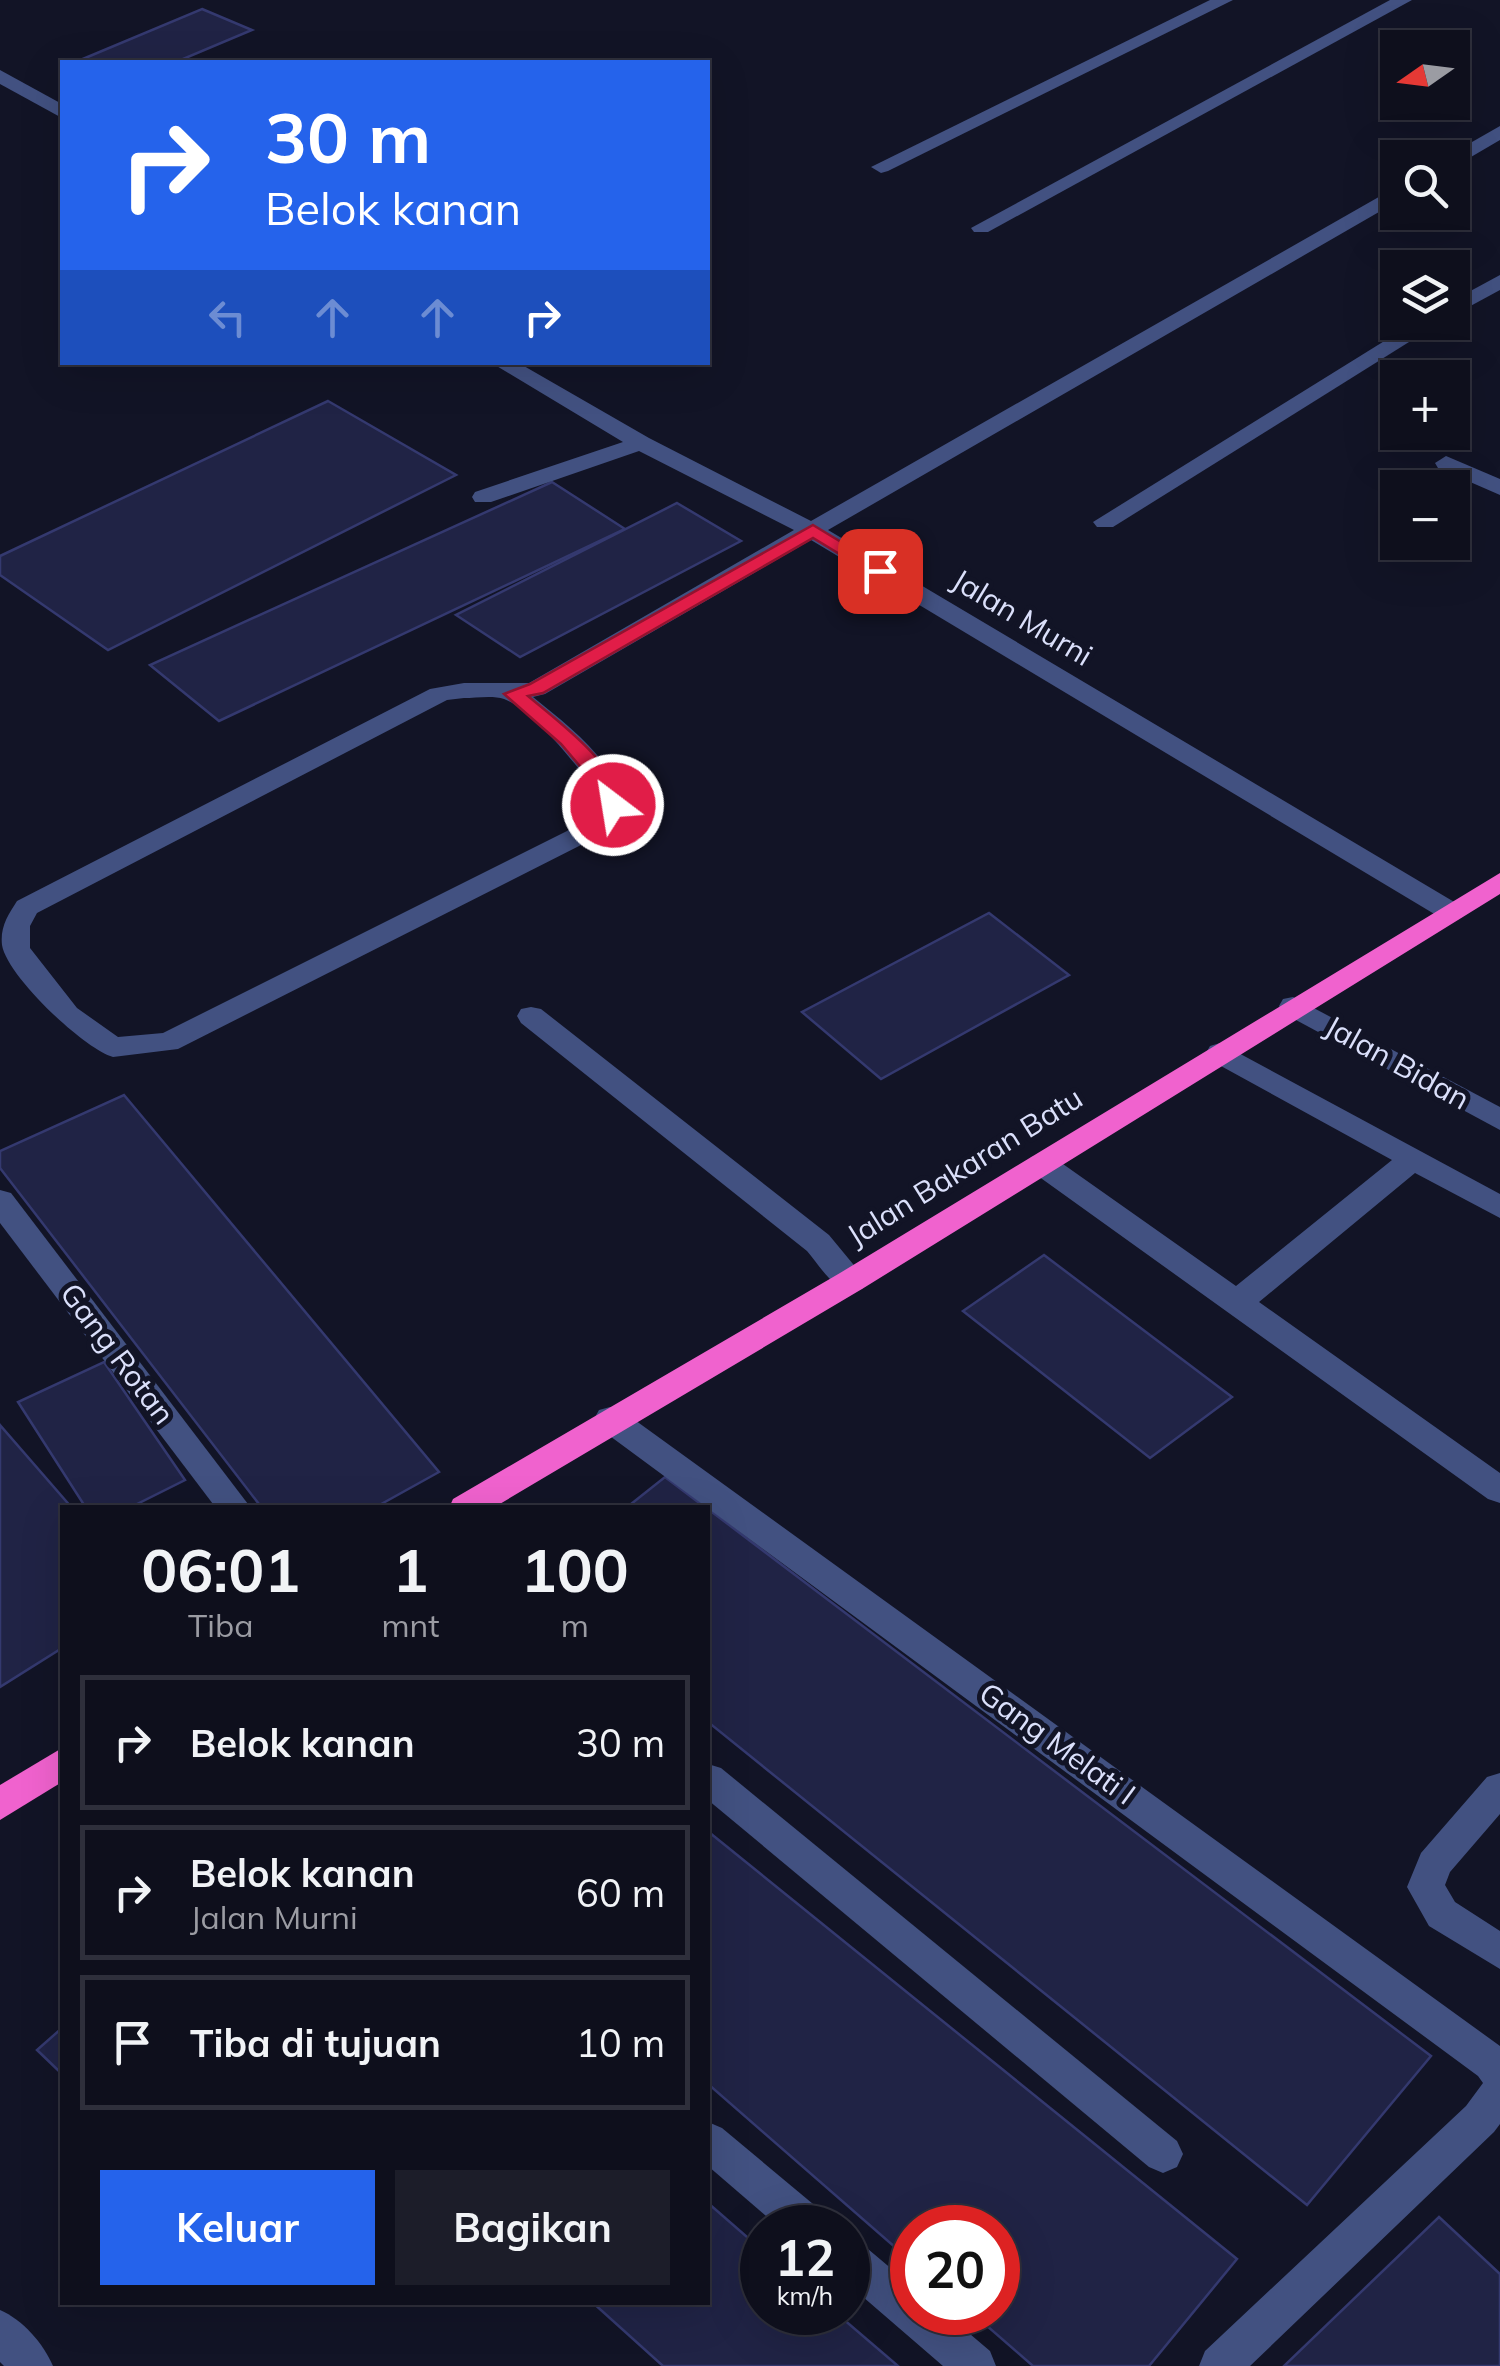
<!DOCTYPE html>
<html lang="id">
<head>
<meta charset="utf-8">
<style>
  :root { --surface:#0e0f1c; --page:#1c1d29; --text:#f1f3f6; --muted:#9b9ca3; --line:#2e2f3b; --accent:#2563eb }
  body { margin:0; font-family:Mulish,sans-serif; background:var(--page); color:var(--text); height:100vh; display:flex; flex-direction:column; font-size:38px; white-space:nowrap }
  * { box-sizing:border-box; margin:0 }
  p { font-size:32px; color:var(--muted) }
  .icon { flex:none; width:55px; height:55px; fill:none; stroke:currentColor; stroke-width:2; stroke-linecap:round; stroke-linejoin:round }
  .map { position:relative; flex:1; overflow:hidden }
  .side { position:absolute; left:60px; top:1505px; width:650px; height:800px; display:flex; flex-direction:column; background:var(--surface); border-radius:0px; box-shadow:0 10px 40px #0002,0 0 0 2px var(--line) }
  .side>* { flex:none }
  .banner { position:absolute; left:60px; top:60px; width:650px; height:305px; border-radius:0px; box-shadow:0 10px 40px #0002,0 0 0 2px var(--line); background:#2563eb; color:#fff; overflow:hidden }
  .needle { width:65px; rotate:256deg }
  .controls { position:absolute; left:1380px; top:30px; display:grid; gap:20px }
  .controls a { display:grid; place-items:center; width:90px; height:90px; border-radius:0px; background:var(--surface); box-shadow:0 10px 40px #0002,0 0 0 2px var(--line); font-size:50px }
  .speed { position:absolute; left:740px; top:2205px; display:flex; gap:20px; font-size:50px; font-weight:700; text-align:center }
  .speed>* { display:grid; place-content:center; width:130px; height:130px; border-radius:50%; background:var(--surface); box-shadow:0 10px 40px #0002,0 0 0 2px var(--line); line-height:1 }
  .speed small { font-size:25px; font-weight:400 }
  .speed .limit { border:15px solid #d22; background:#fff; color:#111 }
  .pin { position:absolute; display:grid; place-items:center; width:85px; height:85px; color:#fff; margin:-42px; border-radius:20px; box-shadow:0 5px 15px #0006 }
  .me { position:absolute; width:110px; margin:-55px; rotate:329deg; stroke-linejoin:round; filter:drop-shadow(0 0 8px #0008) }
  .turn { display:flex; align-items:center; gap:35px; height:210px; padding:0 40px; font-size:45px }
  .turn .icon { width:130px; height:130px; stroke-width:2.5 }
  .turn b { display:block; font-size:70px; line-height:85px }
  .lanes { display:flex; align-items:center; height:95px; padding:0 40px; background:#0003; justify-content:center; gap:50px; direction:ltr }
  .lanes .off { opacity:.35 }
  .eta { display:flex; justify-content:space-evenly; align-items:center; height:170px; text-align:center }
  .eta b { font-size:60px; font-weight:700; line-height:70px }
  .action { display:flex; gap:20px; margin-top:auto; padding:20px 40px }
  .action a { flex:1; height:115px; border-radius:0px; background:var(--accent); color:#fff; font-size:40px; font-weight:700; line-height:115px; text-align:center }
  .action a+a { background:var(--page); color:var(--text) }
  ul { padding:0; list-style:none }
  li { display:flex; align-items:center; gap:30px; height:135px; margin:0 20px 15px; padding:0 20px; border:5px solid var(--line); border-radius:0px }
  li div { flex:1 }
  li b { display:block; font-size:38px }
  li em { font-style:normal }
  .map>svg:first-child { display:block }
  .building { fill:#202345; stroke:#34396f; stroke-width:2.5 }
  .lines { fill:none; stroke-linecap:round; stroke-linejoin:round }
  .minor { fill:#425181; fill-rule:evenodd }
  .highway { fill:#f062ce; fill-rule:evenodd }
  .route { fill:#e11d48; stroke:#92132f; stroke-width:2.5 }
  .labels { text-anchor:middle; stroke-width:10; stroke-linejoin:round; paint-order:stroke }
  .street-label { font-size:30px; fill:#dbe0fb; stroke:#121426 }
</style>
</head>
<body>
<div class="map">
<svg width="1500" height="2366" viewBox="0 0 1500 2366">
  <rect width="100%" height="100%" fill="#121426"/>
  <g class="building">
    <polygon points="202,9 252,30 176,62 78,61"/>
    <polygon points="328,401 456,475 108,650 0,575 0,556"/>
    <polygon points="552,482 625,529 219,721 150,665"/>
    <polygon points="677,503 741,541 520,657 456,615"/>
    <polygon points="989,913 1069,975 881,1079 802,1012"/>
    <polygon points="124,1095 439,1472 374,1508 262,1508 0,1168 0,1151"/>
    <polygon points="1044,1255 1232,1397 1150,1458 963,1311"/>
    <polygon points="104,1362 185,1480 129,1508 86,1508 18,1402"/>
    <polygon points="0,1425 72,1508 62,1508 62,1648 0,1687"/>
    <polygon points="665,1477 706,1508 626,1508"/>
    <polygon points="708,1509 1431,2056 1307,2205 708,1722"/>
    <polygon points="710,1833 1237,2259 1149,2366 1033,2366 971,2312 998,2312 998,2228 912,2228 912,2262 708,2084"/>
    <polygon points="62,2028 62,2074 37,2050"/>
    <polygon points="708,2203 762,2250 762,2312 835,2312 898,2366 663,2366 592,2302 708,2302"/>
    <polygon points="1439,2217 1500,2274 1500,2366 1284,2366"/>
  </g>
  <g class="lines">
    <g class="minor">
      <polygon points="1210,0 1233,0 888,171 881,173 871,167"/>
      <polygon points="1390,0 1412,0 988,232 974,232 971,228"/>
      <polygon points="0,70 62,104 62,118 0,84"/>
      <polygon points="1500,126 1500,140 1459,164 1452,166 1452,158 1444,158"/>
      <path d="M1398,186V201L828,530L1461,906L1465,912L1461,918H1441L811,540L545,694L533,697C570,727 611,758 626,805L610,826L585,843L178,1049L113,1057C83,1048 7,976 2,945C0,927 8,915 17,901L430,689L464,683H529L794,530L639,451L491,502H475L472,497L475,492L623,442L490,362H517L649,438L811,521ZM464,698C475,698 493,695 504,699C531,708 591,777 600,804L567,831L163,1033L118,1037L77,1008L30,948V926L37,913L447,700Z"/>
      <polygon points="1500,275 1500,290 1452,316 1452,301"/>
      <polygon points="1415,322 1441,322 1113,527 1097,527 1093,522"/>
      <polygon points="1446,456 1500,479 1500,495 1438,468 1435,463"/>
      <polygon points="1293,997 1500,1107 1500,1130 1283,1013 1279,1006 1283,999"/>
      <path d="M531,1007L541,1009L829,1235L867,1281L862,1289C836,1297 822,1268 807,1251L521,1023L517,1016L521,1009Z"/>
      <polygon points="1220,1043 1500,1194 1500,1218 1415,1173 1259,1302 1500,1473 1500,1503 1488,1499 1031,1171 1027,1164 1031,1157 1042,1154 1053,1157 1236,1286 1392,1160 1210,1060 1206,1053 1210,1046"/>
      <polygon points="0,1190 11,1193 251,1508 216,1508 0,1223"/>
      <polygon points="610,1407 621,1410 1500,2046 1500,2124 1494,2132 1250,2366 1199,2366 1205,2351 1466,2106 1483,2083 1478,2076 599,1428 594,1419 599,1410"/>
      <polygon points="708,1764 721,1768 1177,2141 1183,2154 1177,2167 1163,2173 1149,2167 708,1800"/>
      <polygon points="1500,1773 1500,1814 1450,1872 1445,1885 1455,1902 1500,1931 1500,1969 1429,1926 1407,1887 1421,1853 1487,1777"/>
      <polygon points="708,2122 722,2128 825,2214 831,2228 780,2228 708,2166"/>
      <polygon points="848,2238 862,2244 912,2286 912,2312 944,2312 990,2351 996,2366 943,2366 848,2284"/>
      <path d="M0,2310C23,2320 43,2343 53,2366H4L0,2362Z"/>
    </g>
    <g class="highway">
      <polygon points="1500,873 1500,894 862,1289 493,1508 449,1508 453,1499 840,1273"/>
      <polygon points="62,1748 62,1782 0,1820 0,1785"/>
    </g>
  </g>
  <path class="route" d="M813,525L889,571L880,576L874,575L813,538L543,693L528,696C559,722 616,764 623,805L620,810H606L601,791L561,744L504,694L530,684Z"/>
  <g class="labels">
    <g class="street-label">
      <text transform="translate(1022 618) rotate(31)" y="10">Jalan Murni</text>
      <text transform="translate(1397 1063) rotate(29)" y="10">Jalan Bidan</text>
      <text transform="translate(965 1167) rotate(-32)" y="10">Jalan Bakaran Batu</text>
      <text transform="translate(117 1354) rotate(53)" y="10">Gang Rotan</text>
      <text transform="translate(1057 1744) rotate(36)" y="10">Gang Melati I</text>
    </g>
  </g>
</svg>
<div class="controls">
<a><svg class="needle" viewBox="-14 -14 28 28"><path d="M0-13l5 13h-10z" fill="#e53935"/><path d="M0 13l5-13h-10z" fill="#9b9ca3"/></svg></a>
<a><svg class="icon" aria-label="search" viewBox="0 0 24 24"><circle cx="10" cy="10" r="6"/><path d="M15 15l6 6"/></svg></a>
<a><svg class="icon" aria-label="layers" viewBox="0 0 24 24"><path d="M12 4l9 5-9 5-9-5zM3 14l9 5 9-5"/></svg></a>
<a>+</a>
<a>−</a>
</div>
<div class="speed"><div>12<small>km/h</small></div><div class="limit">20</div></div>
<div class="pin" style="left:880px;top:571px;background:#d93025"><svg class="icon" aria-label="arrive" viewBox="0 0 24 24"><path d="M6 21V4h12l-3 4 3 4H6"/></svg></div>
<svg class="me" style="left:613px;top:805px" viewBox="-20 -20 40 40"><circle r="17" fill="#e11d48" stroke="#fff" stroke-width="3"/><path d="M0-11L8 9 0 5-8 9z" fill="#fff"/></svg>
<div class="banner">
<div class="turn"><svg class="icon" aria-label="right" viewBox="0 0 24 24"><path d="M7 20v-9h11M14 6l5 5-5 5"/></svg><div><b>30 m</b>Belok kanan</div></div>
<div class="lanes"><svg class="icon off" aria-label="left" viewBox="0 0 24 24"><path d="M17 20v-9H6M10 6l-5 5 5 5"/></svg><svg class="icon off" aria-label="ahead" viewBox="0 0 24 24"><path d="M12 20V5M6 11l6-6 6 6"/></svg><svg class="icon off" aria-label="ahead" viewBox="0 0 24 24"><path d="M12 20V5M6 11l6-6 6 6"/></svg><svg class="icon" aria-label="right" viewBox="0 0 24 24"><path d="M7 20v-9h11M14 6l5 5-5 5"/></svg></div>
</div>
<section class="side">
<div class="eta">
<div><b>06:01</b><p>Tiba</p></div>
<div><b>1</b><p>mnt</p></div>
<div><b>100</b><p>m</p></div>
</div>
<ul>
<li><svg class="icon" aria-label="right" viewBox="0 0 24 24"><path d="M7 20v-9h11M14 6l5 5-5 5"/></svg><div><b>Belok kanan</b></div><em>30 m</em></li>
<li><svg class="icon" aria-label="right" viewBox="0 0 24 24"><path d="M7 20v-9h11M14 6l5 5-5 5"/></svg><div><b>Belok kanan</b><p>Jalan Murni</p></div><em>60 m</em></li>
<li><svg class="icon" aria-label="arrive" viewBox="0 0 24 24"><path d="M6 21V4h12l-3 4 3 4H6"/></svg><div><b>Tiba di tujuan</b></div><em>10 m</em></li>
</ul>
<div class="action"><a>Keluar</a><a>Bagikan</a></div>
</section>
</div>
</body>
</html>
